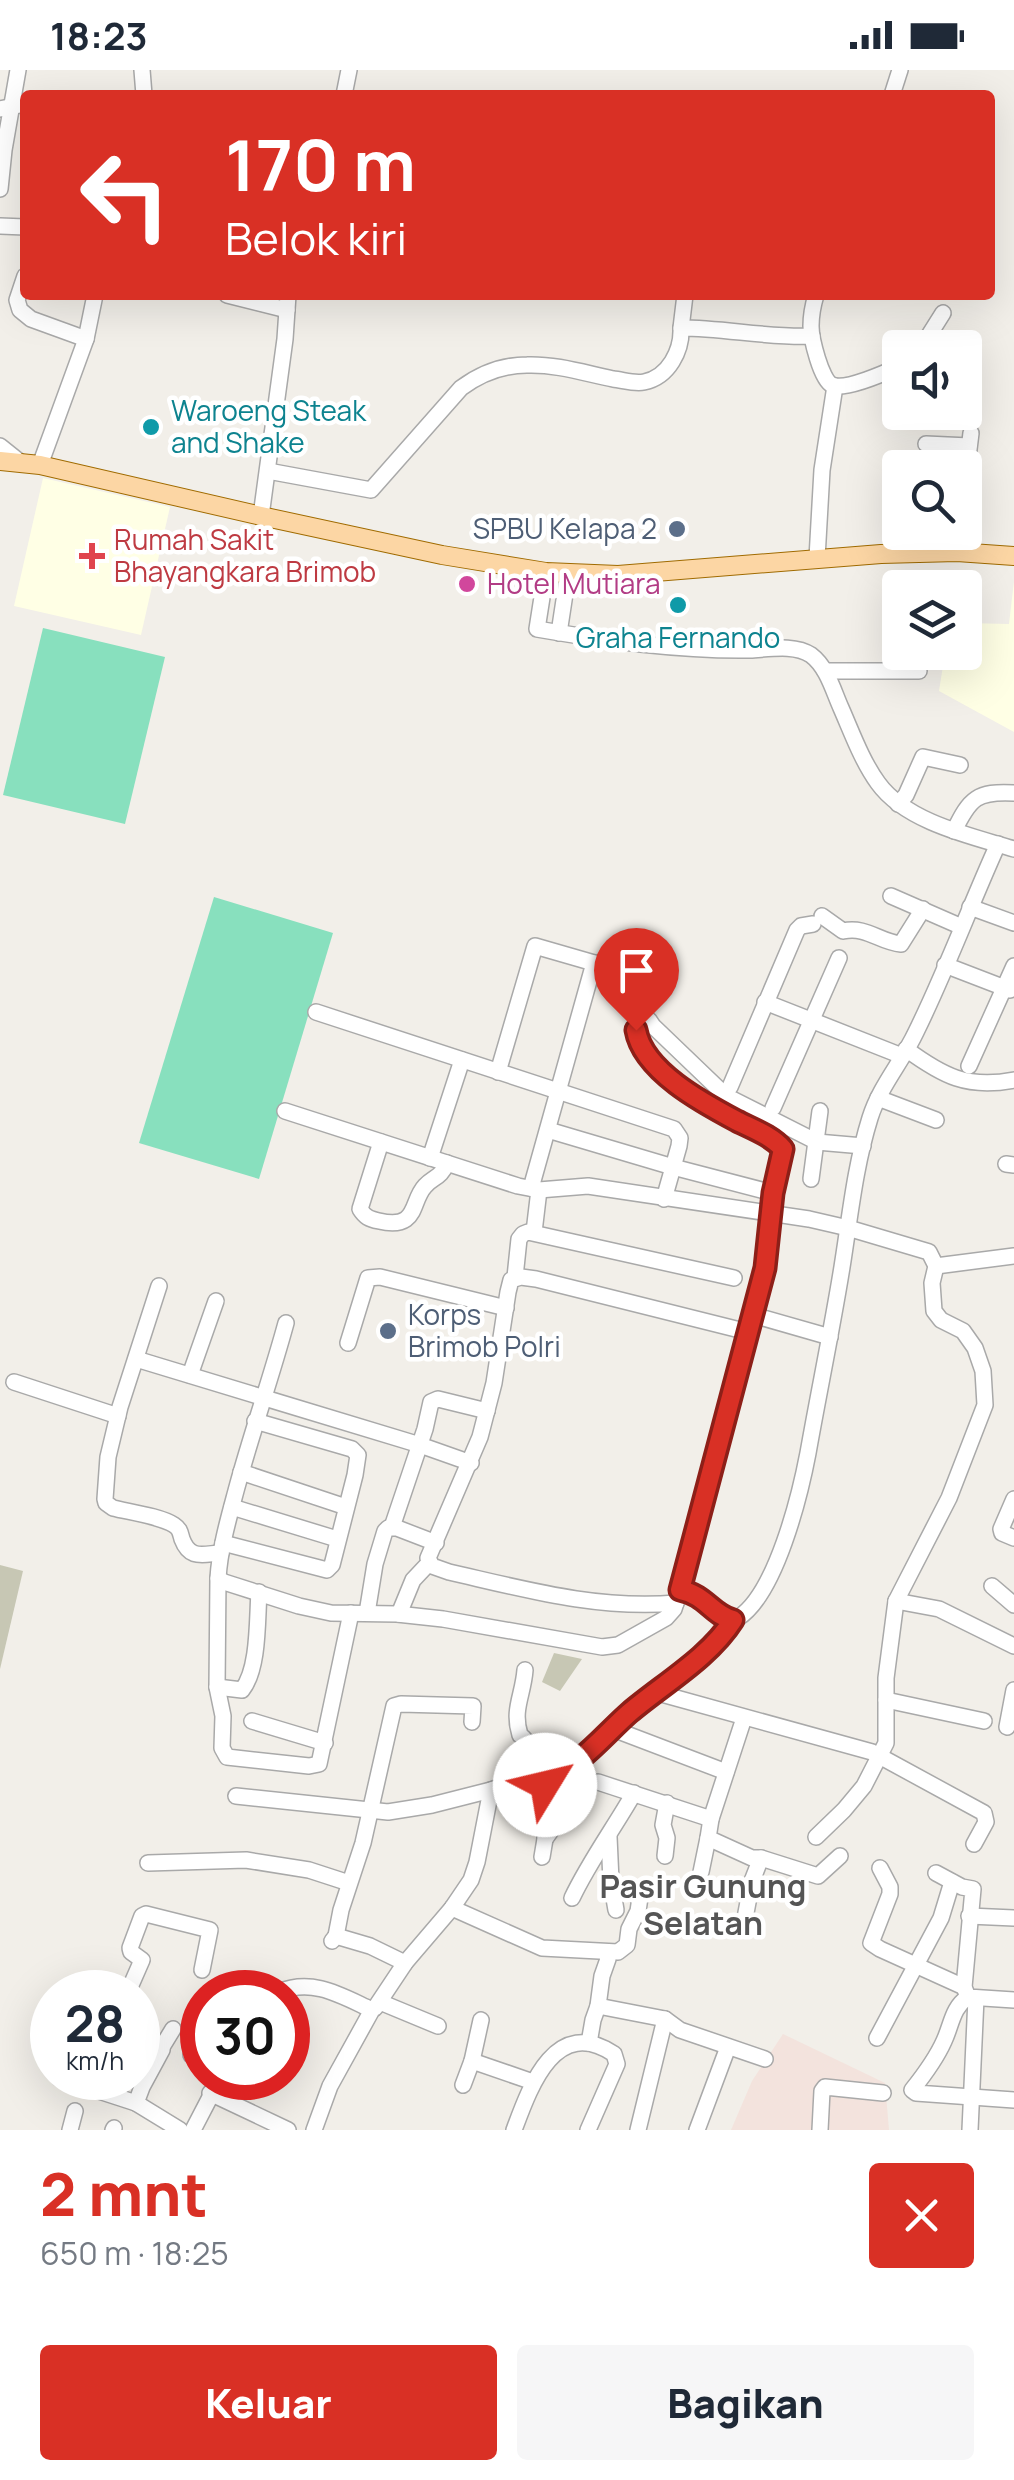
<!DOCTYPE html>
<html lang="id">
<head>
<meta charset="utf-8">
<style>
  :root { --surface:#fff; --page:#f6f6f7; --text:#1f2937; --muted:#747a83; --accent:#d93025 }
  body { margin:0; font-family:Manrope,sans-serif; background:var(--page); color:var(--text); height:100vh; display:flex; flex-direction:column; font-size:38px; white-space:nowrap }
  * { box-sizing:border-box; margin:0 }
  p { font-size:32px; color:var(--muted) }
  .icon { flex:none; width:55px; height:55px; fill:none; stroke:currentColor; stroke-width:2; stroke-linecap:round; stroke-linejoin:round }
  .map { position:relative; height:2060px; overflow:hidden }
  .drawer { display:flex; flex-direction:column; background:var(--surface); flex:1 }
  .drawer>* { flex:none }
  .hud { position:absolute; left:20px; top:20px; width:975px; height:210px; border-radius:10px; box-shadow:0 10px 40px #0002; background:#d93025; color:#fff; overflow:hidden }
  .fabs { position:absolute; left:882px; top:260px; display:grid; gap:20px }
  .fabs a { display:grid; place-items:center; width:100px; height:100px; border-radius:10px; background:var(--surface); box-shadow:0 10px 40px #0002; font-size:50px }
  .speed { position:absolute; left:30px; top:1900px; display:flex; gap:20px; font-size:50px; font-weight:700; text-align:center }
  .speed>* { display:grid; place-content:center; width:130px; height:130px; border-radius:50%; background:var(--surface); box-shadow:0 10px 40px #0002; line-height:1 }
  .speed small { font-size:25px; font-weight:400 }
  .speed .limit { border:15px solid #d22; background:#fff; color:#111 }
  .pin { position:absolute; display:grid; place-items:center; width:85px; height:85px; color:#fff; margin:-102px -42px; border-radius:50% 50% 50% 0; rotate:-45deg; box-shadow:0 0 10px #0007 }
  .pin .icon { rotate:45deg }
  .me { position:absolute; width:110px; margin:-55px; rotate:54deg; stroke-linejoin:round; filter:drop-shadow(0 0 8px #0008) }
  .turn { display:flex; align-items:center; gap:35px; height:210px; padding:0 40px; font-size:45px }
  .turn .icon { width:130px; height:130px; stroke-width:2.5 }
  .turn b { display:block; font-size:70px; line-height:85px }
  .round { display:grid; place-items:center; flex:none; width:105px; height:105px; border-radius:10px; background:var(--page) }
  .headline { display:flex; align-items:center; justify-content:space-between; height:170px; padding:0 40px }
  h1 { font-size:60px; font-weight:800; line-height:75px; color:var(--accent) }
  .primary-button { display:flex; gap:20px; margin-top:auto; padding:20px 40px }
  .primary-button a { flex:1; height:115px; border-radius:10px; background:var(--accent); color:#fff; font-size:40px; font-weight:800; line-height:115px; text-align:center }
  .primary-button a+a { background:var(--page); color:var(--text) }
  .status { display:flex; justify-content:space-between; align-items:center; height:70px; padding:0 50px; background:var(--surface); direction:ltr }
  .status svg { height:28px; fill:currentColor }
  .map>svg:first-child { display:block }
  .education { fill:#ffffe5 }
  .military { fill:#f3e3dd }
  .construction { fill:#c7c7b4 }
  .pitch { fill:#88e0be }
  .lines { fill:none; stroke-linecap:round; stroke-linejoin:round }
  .minor-casing { stroke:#a9a9a9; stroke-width:18 }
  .major-casing { stroke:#a06b00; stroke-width:20 }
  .minor { stroke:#fff; stroke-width:15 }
  .major { stroke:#fcd6a4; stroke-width:18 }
  .route-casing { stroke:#8d1f18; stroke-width:25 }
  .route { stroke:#d93025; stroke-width:18 }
  .culture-dot { fill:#0f9aa8; stroke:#fff; stroke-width:4 }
  .service-dot { fill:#5c6f8a; stroke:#fff; stroke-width:4 }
  .health-dot { fill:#e0444e; stroke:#fff; stroke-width:4 }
  .hotel-dot { fill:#d1479c; stroke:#fff; stroke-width:4 }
  .labels { text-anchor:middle; stroke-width:9; stroke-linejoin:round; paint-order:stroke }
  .culture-label { font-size:28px; fill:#0d838f; stroke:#fff; text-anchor:start }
  .service-label { font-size:28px; fill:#4e5e75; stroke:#fff; text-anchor:end }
  .health-label { font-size:28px; fill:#be3a42; stroke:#fff; text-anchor:start }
  .hotel-label { font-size:28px; fill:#b23c85; stroke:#fff; text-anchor:start }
  .quarter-label { font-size:32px; font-weight:bold; fill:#555; stroke:#fff }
</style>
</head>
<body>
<div class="status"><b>18:23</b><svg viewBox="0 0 49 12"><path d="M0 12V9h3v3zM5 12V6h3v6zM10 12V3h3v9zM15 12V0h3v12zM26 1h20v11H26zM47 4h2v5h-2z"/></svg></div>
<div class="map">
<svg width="1014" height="2060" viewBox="0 0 1014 2060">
  <rect width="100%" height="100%" fill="#f2efe9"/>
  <g class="education">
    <polygon points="43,408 170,437 141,565 14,536"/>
    <polygon points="1014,511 1014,662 939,621 945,583 965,582 965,553 1009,554"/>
  </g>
  <polygon class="military" points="783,1964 885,2013 889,2060 731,2060 752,2011"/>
  <g class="construction">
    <polygon points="0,1495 23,1501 0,1599"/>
    <polygon points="554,1583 582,1589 560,1621 542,1612"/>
  </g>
  <g class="pitch">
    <polygon points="43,558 165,587 125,754 3,725"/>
    <polygon points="214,827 333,863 259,1109 139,1073"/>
  </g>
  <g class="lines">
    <defs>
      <g id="minor">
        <polyline points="142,0 144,25"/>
        <polyline points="344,25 349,0"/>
        <polyline points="892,25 900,0"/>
        <polyline points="0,39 25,34"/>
        <polyline points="0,119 4,80 18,0"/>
        <polyline points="0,156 25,157"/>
        <polyline points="25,206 17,230 20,240 31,249 86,269"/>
        <polyline points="227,225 287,240"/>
        <path d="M816,225C813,235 811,245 811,256C811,268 821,310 832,315C845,321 887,302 900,296"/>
        <polyline points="681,258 685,225"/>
        <polyline points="921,278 943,243"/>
        <polyline points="926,374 969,376"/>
        <polyline points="0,376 20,392"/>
        <polyline points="40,395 86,269 95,225"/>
        <path d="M268,401L371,420L461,318C480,304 503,295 527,295C556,294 584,303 613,309C623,310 634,314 644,312C669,307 682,280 681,258C725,258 768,268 812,266"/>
        <polyline points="965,412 971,363"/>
        <polyline points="261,446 285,269 288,225"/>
        <polyline points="957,482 959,462"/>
        <polyline points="817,488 822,400 835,316"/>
        <path d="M546,502L537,559C607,571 679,581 750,580C769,579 795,574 811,585C827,597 833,620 841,638C852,663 862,691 878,713C906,752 971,766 1014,779"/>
        <polyline points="559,563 568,504"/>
        <polyline points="825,601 919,601"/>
        <polyline points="898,734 906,725 923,687 960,695"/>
        <path d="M954,761C970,728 977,721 1014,723"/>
        <polyline points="891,826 962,857"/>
        <polyline points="970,837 1014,853"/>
        <path d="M822,846L843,861C867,856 879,872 901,874L923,839"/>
        <polyline points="945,895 1010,920"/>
        <polyline points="765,932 902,986"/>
        <polyline points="316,942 674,1059 680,1068 679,1076 664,1129"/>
        <polyline points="649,950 653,956 726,1026 817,1072 863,1076"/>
        <path d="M906,979C943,1006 967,1019 1014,1010"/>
        <polyline points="969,996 1014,896"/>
        <polyline points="730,1017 797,860 801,856 813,854"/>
        <polyline points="878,1028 936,1050"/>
        <polyline points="773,1038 839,888"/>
        <polyline points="285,1041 518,1116 539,1120 588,1116 809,1149 848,1158 929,1182 936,1196 932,1213 934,1241 941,1250 963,1261 975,1278 983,1301 985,1335 949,1428 896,1531 886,1608 886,1673 864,1716 844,1740 816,1767"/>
        <polyline points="548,1060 673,1097 773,1123"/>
        <path d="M381,1072L360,1139C365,1147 369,1149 379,1151C419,1160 410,1132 425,1116C434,1106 440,1109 447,1093"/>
        <polyline points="430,1088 462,990"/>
        <polyline points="1006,1094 1014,1095"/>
        <polyline points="811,1109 820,1041"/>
        <polyline points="531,1118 594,893"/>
        <polyline points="534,1162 539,1120"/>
        <polyline points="936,1196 1014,1186"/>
        <polyline points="515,1207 519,1169 523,1164 528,1162 734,1208"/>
        <path d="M159,1216L120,1337L108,1387L105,1429L106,1433L113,1438C129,1442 160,1446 174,1455C180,1459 180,1462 182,1469C190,1490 202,1484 221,1483"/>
        <polyline points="753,1245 830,1267"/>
        <path d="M286,1253C271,1308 252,1362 237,1417C229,1447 220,1477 218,1508L224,1512L299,1536L331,1543L397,1544L443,1549L602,1577L618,1575L666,1548L674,1539L680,1520L765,1199L773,1123L783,1079C773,1067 758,1062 744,1054C713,1038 655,1008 640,974C629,949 650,921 639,898L634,895L594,893L535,876L498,1002"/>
        <polyline points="348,1273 368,1208 380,1207 506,1238"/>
        <polyline points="136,1289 420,1375 471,1393"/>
        <polyline points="190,1305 216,1231"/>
        <polyline points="14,1312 118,1346"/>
        <polyline points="241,1402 346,1437"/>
        <polyline points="1014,1429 1001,1459 1002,1463 1014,1468"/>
        <polyline points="232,1437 337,1469"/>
        <polyline points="392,1457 425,1359 431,1332 438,1329 487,1341"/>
        <polyline points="223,1473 327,1500 332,1495 355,1405 358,1385 352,1379 255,1351"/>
        <polyline points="218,1508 217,1617 223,1646 222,1678 227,1687 309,1696 319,1694 351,1543"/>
        <polyline points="992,1516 1014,1535"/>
        <path d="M680,1520C687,1522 695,1523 701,1527C712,1534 724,1556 738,1548C776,1524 800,1425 808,1383C819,1321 832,1259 842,1197C850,1147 855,1096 870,1048C880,1016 902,992 916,962C946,901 970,836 998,774"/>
        <polyline points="896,1531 939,1539 1014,1576"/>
        <path d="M676,1533C598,1540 524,1519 449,1502L432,1496L428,1488L480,1367L494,1313L508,1222L511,1210L521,1207L536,1209L748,1262"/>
        <polyline points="367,1543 375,1494 385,1461 388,1458 397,1458 436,1473"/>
        <polyline points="399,1544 413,1510 429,1493"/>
        <path d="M525,1600C523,1626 512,1639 520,1665C534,1674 534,1696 537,1712"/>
        <path d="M217,1617L242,1620C259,1599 257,1550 259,1522"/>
        <polyline points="658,1623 872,1682 984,1743 986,1752 974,1774"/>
        <polyline points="886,1630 984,1651"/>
        <polyline points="744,1648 711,1749 708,1768 752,1788 761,1788 818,1806 840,1786"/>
        <polyline points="252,1651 325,1673"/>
        <polyline points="1007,1657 1014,1620"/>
        <polyline points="613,1659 726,1702"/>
        <polyline points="598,1712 711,1749"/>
        <polyline points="236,1726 388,1742 432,1735 491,1720"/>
        <polyline points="609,1767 611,1811 616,1840"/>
        <polyline points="545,1769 571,1733"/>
        <polyline points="665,1786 667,1768 663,1755 667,1733"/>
        <polyline points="542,1787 545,1769 545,1710"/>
        <polyline points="148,1793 246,1790 309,1800 349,1813"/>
        <polyline points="880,1798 890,1817 890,1824 871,1873 880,1879 964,1917"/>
        <polyline points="701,1802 708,1768"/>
        <polyline points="936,1803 962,1817 973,1819 964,1917 968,1927 1014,1930"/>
        <path d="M572,1828C589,1792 614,1758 634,1723"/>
        <polyline points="452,1838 542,1878 618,1882 627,1875 629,1859 638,1841 641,1821"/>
        <polyline points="969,1846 1014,1848"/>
        <polyline points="745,1848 752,1811 761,1788"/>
        <polyline points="336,1866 341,1840 363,1773 394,1636 401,1634 473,1636 472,1652"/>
        <polyline points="332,1871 336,1866 370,1876 405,1893"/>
        <polyline points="128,1922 142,1890 131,1882 130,1878 142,1846 146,1844 210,1860 202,1900"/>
        <path d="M279,1922C312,1908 340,1925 370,1939L375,1938L405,1893L452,1838L471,1810L477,1792L491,1720C511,1711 533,1716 551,1708C583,1693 603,1666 629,1643C663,1614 709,1588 733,1550"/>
        <path d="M968,1927C952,1938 952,1954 944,1971C936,1989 924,2005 912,2020L916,2023L1014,2030"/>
        <polyline points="380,1932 438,1956"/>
        <polyline points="598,1936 665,1949 680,1960 765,1989"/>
        <polyline points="138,1964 159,1974 162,1980 142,2017 136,2033 180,2060"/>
        <polyline points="877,1968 941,1848 952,1812"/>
        <polyline points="589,1973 593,1950 598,1936 602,1906 608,1889 606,1883"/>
        <polyline points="162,1977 173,1959"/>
        <polyline points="191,1985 202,1991"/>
        <polyline points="472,1991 533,2012"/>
        <polyline points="59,2008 136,2033"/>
        <polyline points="463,2015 472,1991 481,1950"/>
        <polyline points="210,2023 288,2060"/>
        <polyline points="70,2060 75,2041"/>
        <polyline points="113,2060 114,2058"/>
        <polyline points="193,2060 220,2008"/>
        <polyline points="314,2060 330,2016 372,1940"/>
        <path d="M514,2060C530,2017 555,1945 614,1984L617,1994L588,2060"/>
        <polyline points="638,2060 665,1949"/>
        <polyline points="697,2060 728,1977"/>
        <polyline points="820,2060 822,2021 825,2017 883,2023"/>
        <polyline points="970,2060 976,1928"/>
      </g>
      <polyline id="major" points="0,391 40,395 261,446 442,485 546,502 618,505 881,484 957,482 1014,486"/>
    </defs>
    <use href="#minor" class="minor-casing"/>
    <use href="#major" class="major-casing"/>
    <use href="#minor" class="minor"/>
    <use href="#major" class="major"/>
  </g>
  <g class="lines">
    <defs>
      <path id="route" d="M545,1715V1710C580,1696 602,1667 629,1643C663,1614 709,1588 733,1550C712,1545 706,1525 680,1520L765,1198L773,1123L783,1079C772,1066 753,1059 737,1051C703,1033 643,1001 636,960"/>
    </defs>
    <use href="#route" class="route-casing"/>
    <use href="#route" class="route"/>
  </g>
  <g class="culture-dot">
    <circle cx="151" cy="357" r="10"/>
    <circle cx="678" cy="535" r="10"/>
  </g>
  <g class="service-dot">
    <circle cx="677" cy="459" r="10"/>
    <circle cx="388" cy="1261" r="10"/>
  </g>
  <path class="health-dot" d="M87 471h10v10h10v10h-10v10h-10v-10h-10v-10h10z"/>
  <circle class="hotel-dot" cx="467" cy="514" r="10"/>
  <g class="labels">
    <g class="culture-label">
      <text x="171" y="351">Waroeng Steak<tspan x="171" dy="32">and Shake</tspan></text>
      <text x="678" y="578" text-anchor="middle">Graha Fernando</text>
    </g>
    <g class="service-label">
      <text x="657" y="469">SPBU Kelapa 2</text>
      <text x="408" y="1255" text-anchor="start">Korps<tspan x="408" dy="32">Brimob Polri</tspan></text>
    </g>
    <g class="health-label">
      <text x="114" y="480">Rumah Sakit<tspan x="114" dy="32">Bhayangkara Brimob</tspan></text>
    </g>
    <g class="hotel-label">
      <text x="487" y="524">Hotel Mutiara</text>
    </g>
    <g class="quarter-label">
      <text x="703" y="1828">Pasir Gunung<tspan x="703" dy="37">Selatan</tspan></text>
    </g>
  </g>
</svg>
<div class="fabs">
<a><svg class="icon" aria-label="sound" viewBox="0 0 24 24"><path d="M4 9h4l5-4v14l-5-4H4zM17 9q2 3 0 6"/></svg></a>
<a><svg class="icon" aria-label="search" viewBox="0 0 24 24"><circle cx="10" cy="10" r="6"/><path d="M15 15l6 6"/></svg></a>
<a><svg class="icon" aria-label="layers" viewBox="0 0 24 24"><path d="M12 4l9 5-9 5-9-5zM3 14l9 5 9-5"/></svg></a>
</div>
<div class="speed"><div>28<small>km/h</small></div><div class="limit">30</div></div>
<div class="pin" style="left:636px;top:960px;background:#d93025"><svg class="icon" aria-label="arrive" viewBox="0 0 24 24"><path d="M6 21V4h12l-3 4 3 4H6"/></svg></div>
<svg class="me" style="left:545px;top:1715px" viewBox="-20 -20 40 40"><circle r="19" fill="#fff"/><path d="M0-13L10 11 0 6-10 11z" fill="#d93025"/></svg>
<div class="hud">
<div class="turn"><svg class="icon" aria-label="left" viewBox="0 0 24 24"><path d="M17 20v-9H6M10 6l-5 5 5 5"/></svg><div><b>170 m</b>Belok kiri</div></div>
</div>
</div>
<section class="drawer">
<div class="headline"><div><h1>2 mnt</h1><p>650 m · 18:25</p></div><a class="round" style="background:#d93025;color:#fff"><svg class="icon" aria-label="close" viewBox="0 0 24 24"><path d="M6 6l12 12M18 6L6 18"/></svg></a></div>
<div class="primary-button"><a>Keluar</a><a>Bagikan</a></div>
</section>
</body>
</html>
